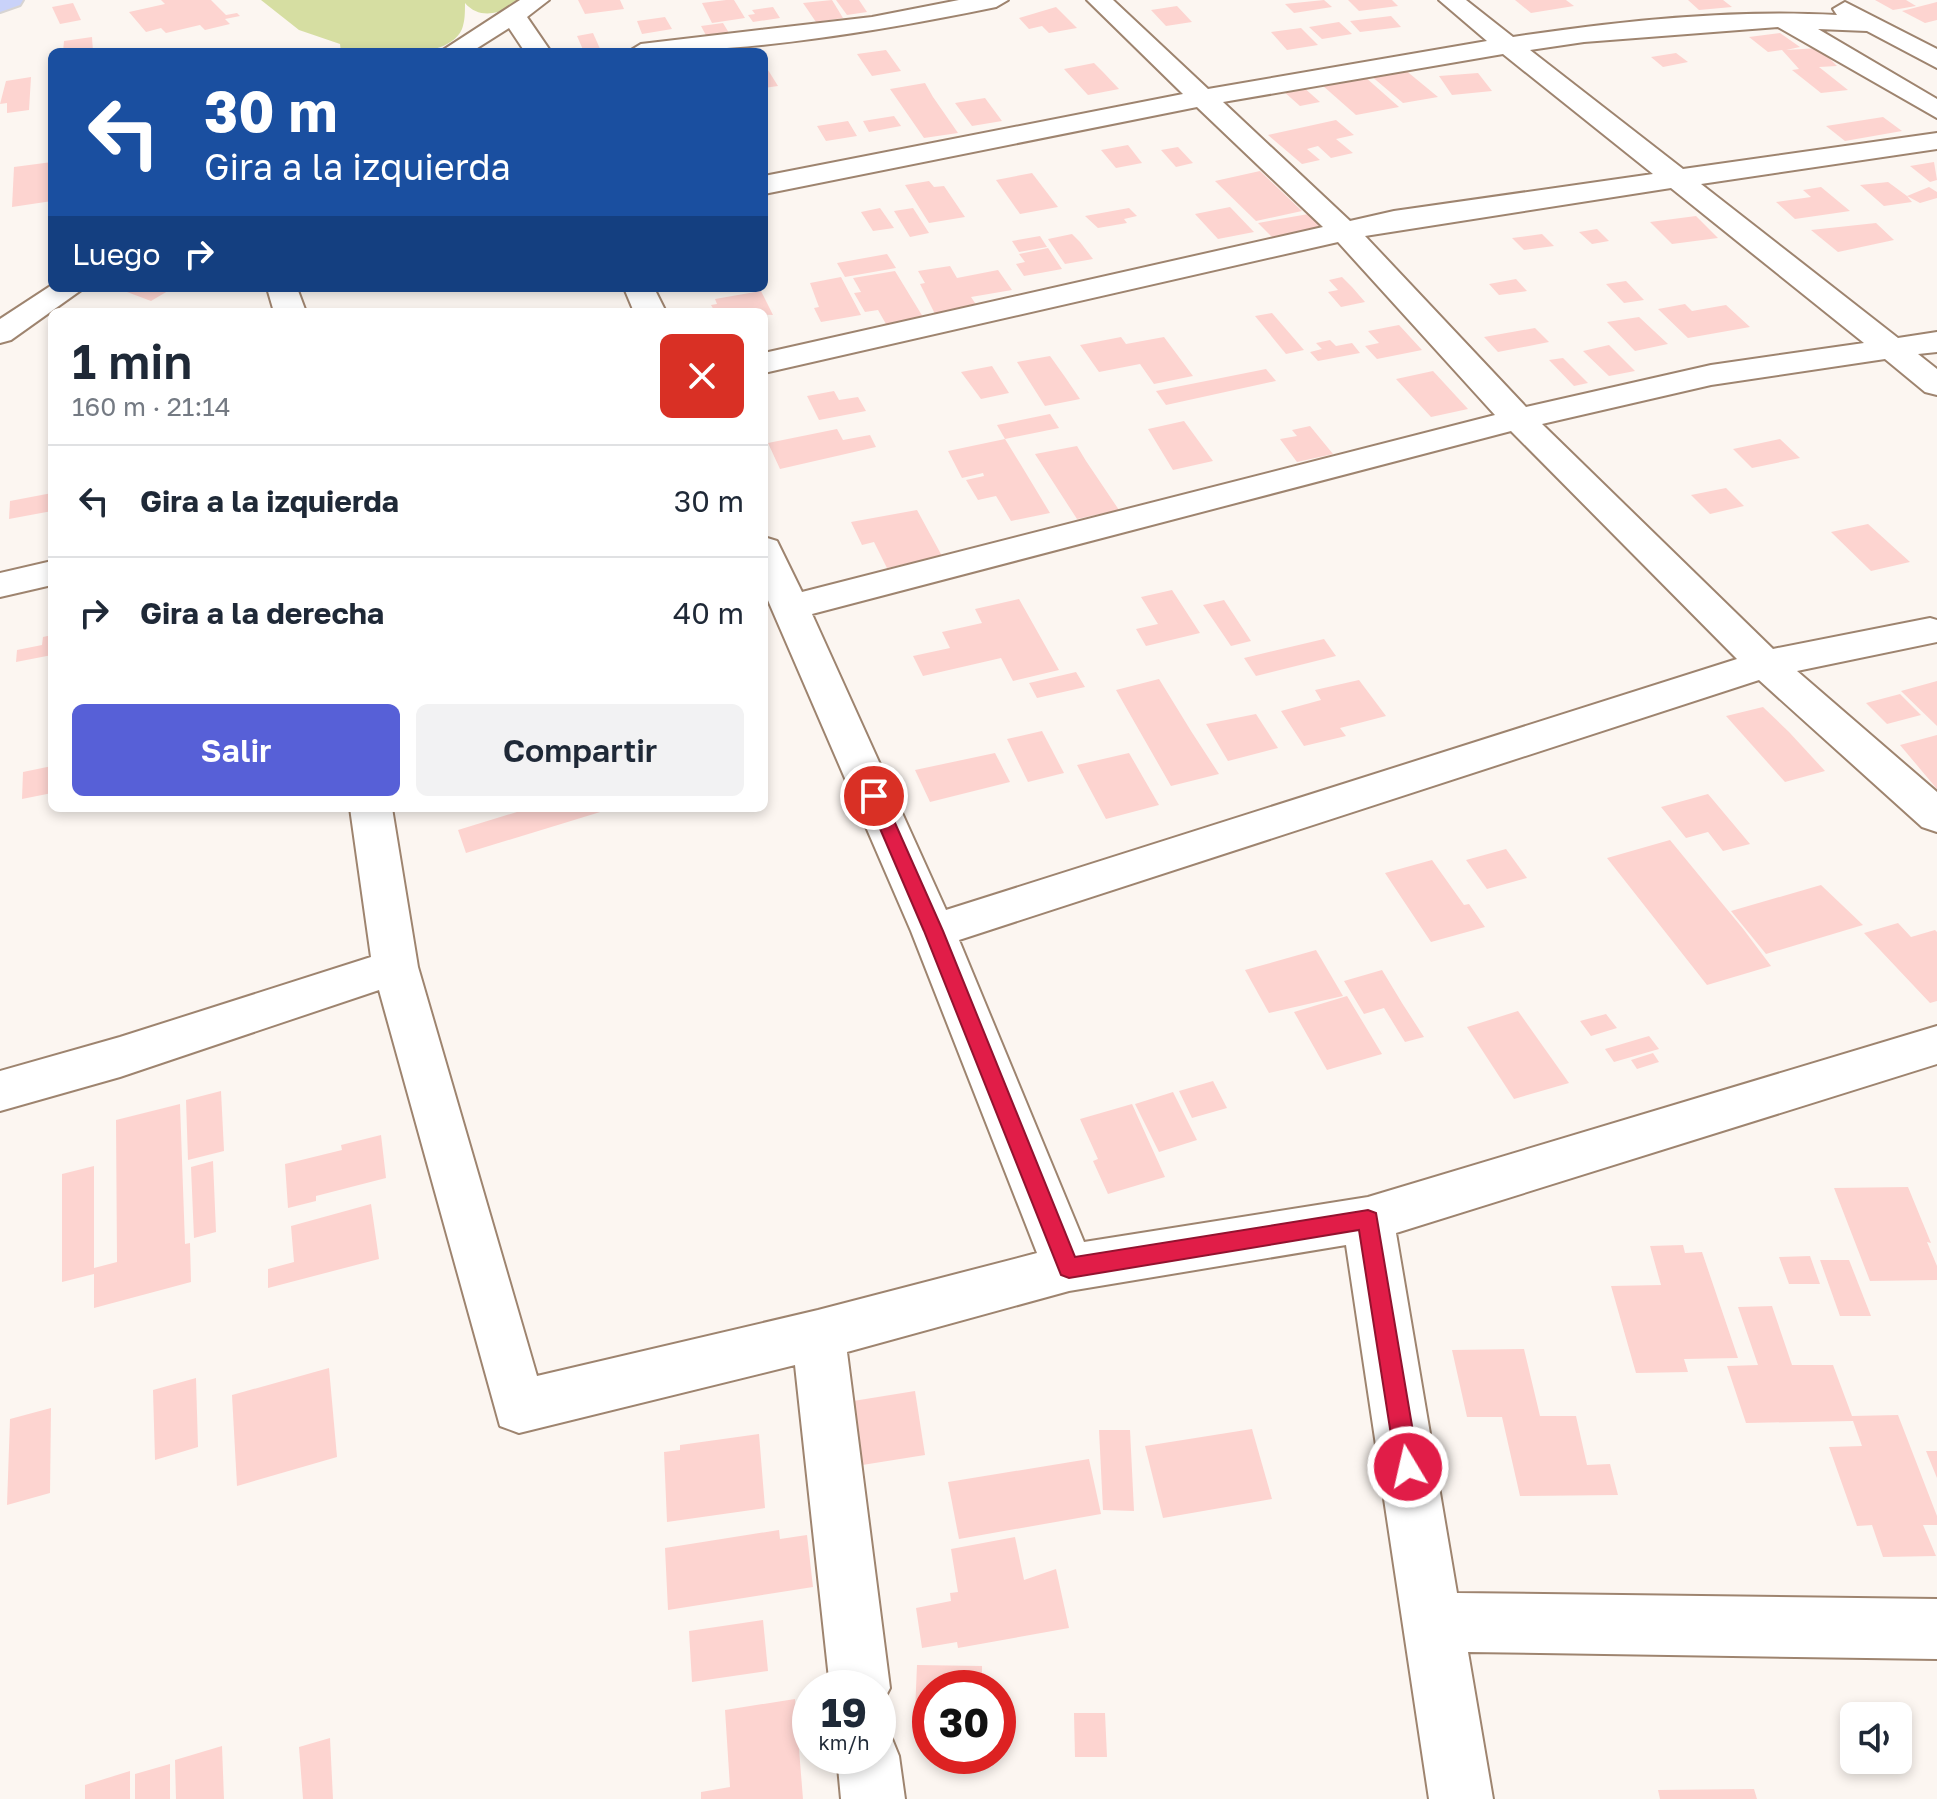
<!DOCTYPE html>
<html lang="es">
<head>
<meta charset="utf-8">
<style>
  :root { --surface:#fff; --page:#f2f2f3; --text:#1f2937; --muted:#747a83; --line:#e0e1e3; --accent:#5760d7 }
  body { margin:0; font-family:"Golos Text",sans-serif; background:var(--page); color:var(--text); height:100vh; display:flex; flex-direction:column; font-size:30px; white-space:nowrap }
  * { box-sizing:border-box; margin:0 }
  p { font-size:26px; color:var(--muted) }
  .icon { flex:none; width:44px; height:44px; fill:none; stroke:currentColor; stroke-width:2; stroke-linecap:round; stroke-linejoin:round }
  .map { position:relative; flex:1; overflow:hidden }
  .side { position:absolute; left:48px; top:308px; width:720px; height:504px; display:flex; flex-direction:column; background:var(--surface); border-radius:12px; box-shadow:0 4px 12px #0003 }
  .side>* { flex:none }
  .guide { position:absolute; left:48px; top:48px; width:720px; height:244px; border-radius:12px; box-shadow:0 4px 12px #0003; background:#1a4fa0; color:#fff; overflow:hidden }
  .fabs { position:absolute; left:1840px; top:1702px; display:grid; gap:16px }
  .fabs a { display:grid; place-items:center; width:72px; height:72px; border-radius:12px; background:var(--surface); box-shadow:0 4px 12px #0003; font-size:40px }
  .speed { position:absolute; left:792px; top:1670px; display:flex; gap:16px; font-size:40px; font-weight:700; text-align:center }
  .speed>* { display:grid; place-content:center; width:104px; height:104px; border-radius:50%; background:var(--surface); box-shadow:0 4px 12px #0003; line-height:1 }
  .speed small { font-size:20px; font-weight:400 }
  .speed .limit { border:12px solid #d22; background:#fff; color:#111 }
  .pin { position:absolute; display:grid; place-items:center; width:68px; height:68px; color:#fff; margin:-34px; border:4px solid #fff; border-radius:50%; box-shadow:0 2px 8px #0007 }
  .me { position:absolute; width:88px; margin:-44px; rotate:351deg; stroke-linejoin:round; filter:drop-shadow(0 0 6px #0008) }
  .turn { display:flex; align-items:center; gap:28px; height:168px; padding:0 24px; font-size:36px }
  .turn .icon { width:104px; height:104px; stroke-width:2.5 }
  .turn b { display:block; font-size:56px; line-height:68px }
  .then { display:flex; align-items:center; height:76px; padding:0 24px; background:#0003; gap:16px; font-size:30px }
  .round { display:grid; place-items:center; flex:none; width:84px; height:84px; border-radius:12px; background:var(--page) }
  .overview { display:flex; align-items:center; justify-content:space-between; height:136px; padding:0 24px }
  h1 { font-size:48px; font-weight:600; line-height:60px }
  .cta { display:flex; gap:16px; margin-top:auto; padding:16px 24px }
  .cta a { flex:1; height:92px; border-radius:12px; background:var(--accent); color:#fff; font-size:32px; font-weight:600; line-height:92px; text-align:center }
  .cta a+a { background:var(--page); color:var(--text) }
  ul { padding:0; list-style:none }
  li { display:flex; align-items:center; gap:24px; height:112px; padding:0 24px; border-top:2px solid var(--line) }
  li div { flex:1 }
  li b { display:block; font-size:30px }
  li em { font-style:normal }
  .map>svg:first-child { display:block }
  .green { fill:#d6dea2 }
  .building { fill:#fdd4d0 }
  .lines { fill:none; stroke-linecap:round; stroke-linejoin:round }
  .minor-casing { stroke:#9e846f; stroke-width:4 }
  .primary-casing { stroke:#d7d4d3; stroke-width:4 }
  .minor { fill:#fff; fill-rule:evenodd }
  .primary { fill:#c9d2f9; fill-rule:evenodd }
  .route { fill:#e11d48; stroke:#92132f; stroke-width:2 }
</style>
</head>
<body>
<div class="map">
<svg width="1937" height="1799" viewBox="0 0 1937 1799">
  <rect width="100%" height="100%" fill="#fcf6f1"/>
  <path class="green" d="M261,0H526C507,10 482,23 465,3C465,12 465,21 462,29C447,63 371,52 341,52L340,44L299,30Z"/>
  <g class="building">
    <polygon points="161,0 211,0 226,15 237,13 240,16 225,19 230,24 205,30 200,25 166,33 161,28 146,32 129,12 165,4"/>
    <polygon points="578,0 620,0 624,9 585,14"/>
    <polygon points="726,0 734,0 745,18 712,23 702,3"/>
    <polygon points="832,0 843,18 816,22 803,3"/>
    <polygon points="836,0 859,0 867,12 847,15"/>
    <polygon points="1324,0 1332,7 1294,13 1285,4"/>
    <polygon points="1348,0 1392,0 1398,6 1359,11"/>
    <polygon points="1515,0 1566,0 1574,6 1531,13"/>
    <polygon points="1688,0 1723,0 1732,7 1699,10"/>
    <polygon points="1875,0 1906,0 1916,6 1893,10"/>
    <polygon points="1937,2 1937,20 1925,23 1902,11"/>
    <polygon points="73,3 81,20 60,24 52,7"/>
    <polygon points="1177,6 1192,22 1166,26 1151,10"/>
    <polygon points="773,7 780,18 753,22 748,15 755,14 752,10"/>
    <polygon points="1056,7 1077,28 1049,33 1042,26 1029,29 1019,18"/>
    <polygon points="1391,16 1401,27 1360,32 1350,21"/>
    <polygon points="665,17 672,29 642,34 637,21"/>
    <polygon points="1339,22 1352,34 1322,39 1309,27"/>
    <polygon points="723,23 732,38 709,41 701,26"/>
    <polygon points="1301,28 1318,45 1287,50 1271,32"/>
    <polygon points="593,33 601,51 584,52 577,36"/>
    <polygon points="1780,33 1800,47 1786,50 1819,48 1837,66 1819,67 1848,90 1821,93 1792,70 1799,69 1782,50 1768,52 1749,37"/>
    <polygon points="92,37 93,52 63,52 64,41"/>
    <polygon points="886,50 901,71 872,76 857,54"/>
    <polygon points="1676,53 1688,62 1663,67 1651,57"/>
    <polygon points="1094,63 1103,72 1119,89 1088,95 1064,69"/>
    <polygon points="1404,69 1438,97 1403,103 1370,75"/>
    <polygon points="768,70 778,86 764,88 764,71"/>
    <polygon points="1478,73 1492,91 1452,95 1439,76"/>
    <polygon points="31,77 29,110 7,113 7,103 0,104 6,81"/>
    <polygon points="1365,77 1399,107 1356,115 1322,85"/>
    <polygon points="925,83 933,97 958,133 924,138 890,89"/>
    <polygon points="1302,86 1320,102 1300,106 1282,90"/>
    <polygon points="985,98 1002,121 972,126 955,103"/>
    <polygon points="894,116 901,126 869,132 863,121"/>
    <polygon points="1883,117 1902,131 1845,141 1826,126"/>
    <polygon points="1336,120 1354,135 1336,139 1353,153 1331,158 1318,146 1307,149 1320,160 1302,164 1268,135"/>
    <polygon points="848,121 857,136 826,141 817,126"/>
    <polygon points="1128,145 1142,163 1116,168 1101,150"/>
    <polygon points="1178,147 1193,163 1176,167 1161,150"/>
    <polygon points="52,162 52,201 12,207 14,167"/>
    <polygon points="1934,162 1937,180 1930,182 1910,166"/>
    <polygon points="1260,171 1302,211 1256,221 1215,181"/>
    <polygon points="1032,173 1058,207 1020,214 996,180"/>
    <polygon points="929,181 934,187 944,186 965,217 929,223 905,185"/>
    <polygon points="1888,182 1907,196 1929,187 1937,192 1937,198 1920,203 1907,196 1912,202 1884,206 1860,185"/>
    <polygon points="1821,187 1850,211 1795,219 1776,202 1811,197 1803,190"/>
    <polygon points="1230,207 1254,232 1218,239 1195,214"/>
    <polygon points="880,208 894,228 873,231 861,212"/>
    <polygon points="913,208 929,233 910,237 894,211"/>
    <polygon points="1129,208 1137,216 1124,219 1127,223 1098,228 1085,216"/>
    <polygon points="1314,213 1333,233 1279,244 1258,223"/>
    <polygon points="1696,216 1718,238 1672,244 1650,222"/>
    <polygon points="1876,223 1894,240 1838,252 1811,230"/>
    <polygon points="1597,229 1609,241 1592,244 1579,232"/>
    <polygon points="1072,234 1080,242 1093,259 1065,264 1048,239"/>
    <polygon points="1542,234 1554,246 1524,250 1512,238"/>
    <polygon points="1040,236 1047,247 1019,252 1012,241"/>
    <polygon points="1048,248 1062,269 1024,276 1016,264 1025,262 1019,254"/>
    <polygon points="887,254 896,268 845,277 837,263"/>
    <polygon points="950,266 957,278 998,270 1012,290 971,297 981,312 938,320 920,284 925,283 918,271"/>
    <polygon points="895,271 923,317 886,324 878,310 865,312 854,293 861,292 853,278"/>
    <polygon points="841,277 861,315 821,322 814,308 819,307 810,283"/>
    <polygon points="1342,277 1352,287 1365,302 1341,307 1328,292 1338,290 1329,280"/>
    <polygon points="1516,279 1527,291 1499,295 1489,284"/>
    <polygon points="1626,281 1644,300 1624,303 1606,284"/>
    <polygon points="134,288 173,288 151,301 127,292"/>
    <polygon points="761,291 773,315 715,312 711,305 717,304 715,299"/>
    <polygon points="1685,304 1692,311 1726,305 1750,327 1688,338 1658,309"/>
    <polygon points="1272,313 1304,350 1286,354 1255,316"/>
    <polygon points="1639,317 1668,344 1635,351 1607,322"/>
    <polygon points="1399,325 1422,350 1377,359 1365,346 1379,343 1368,331"/>
    <polygon points="1535,328 1549,342 1498,352 1484,337"/>
    <polygon points="1121,337 1126,344 1164,337 1193,376 1154,384 1140,364 1099,372 1080,345"/>
    <polygon points="1330,340 1336,346 1352,343 1360,353 1318,361 1310,352 1322,349 1316,343"/>
    <polygon points="1609,345 1635,371 1609,376 1583,351"/>
    <polygon points="1050,356 1065,377 1080,399 1045,406 1017,362"/>
    <polygon points="1563,358 1588,383 1574,386 1549,360"/>
    <polygon points="992,366 1009,393 981,399 961,372"/>
    <polygon points="1266,369 1276,381 1166,405 1156,391"/>
    <polygon points="1433,371 1468,409 1431,417 1396,379"/>
    <polygon points="834,391 839,400 858,397 866,411 819,420 807,396"/>
    <polygon points="1050,414 1059,428 1005,439 997,425"/>
    <polygon points="1184,421 1213,461 1173,470 1148,429"/>
    <polygon points="1310,426 1333,454 1297,462 1280,439 1297,436 1292,430"/>
    <polygon points="837,429 843,440 870,435 876,447 780,469 768,443"/>
    <polygon points="1005,439 1021,465 1050,513 1011,521 996,496 978,500 966,480 984,476 983,473 962,478 948,451"/>
    <polygon points="1780,439 1800,458 1752,468 1733,449"/>
    <polygon points="1077,446 1086,461 1119,510 1077,519 1035,454"/>
    <polygon points="1726,488 1744,506 1710,514 1691,495"/>
    <polygon points="52,493 52,511 9,519 10,501"/>
    <polygon points="917,510 942,556 887,568 874,542 862,545 851,522"/>
    <polygon points="1868,524 1910,562 1871,571 1831,532"/>
    <polygon points="1172,590 1200,633 1146,646 1136,629 1158,624 1141,597"/>
    <polygon points="1019,599 1059,670 1013,681 1001,658 923,676 913,656 950,648 942,632 982,623 975,609"/>
    <polygon points="1224,600 1251,641 1231,646 1203,605"/>
    <polygon points="52,635 52,655 16,662 17,650 42,645 43,637"/>
    <polygon points="1324,639 1336,656 1256,676 1244,658"/>
    <polygon points="1076,672 1085,687 1037,698 1029,683"/>
    <polygon points="1159,679 1191,731 1219,774 1171,786 1116,690"/>
    <polygon points="1359,680 1386,716 1340,728 1346,736 1304,746 1281,711 1321,700 1315,690"/>
    <polygon points="1937,681 1937,726 1901,691"/>
    <polygon points="1900,694 1921,715 1887,724 1866,703"/>
    <polygon points="1763,707 1789,732 1825,771 1785,782 1726,716"/>
    <polygon points="1256,714 1278,748 1228,761 1206,724"/>
    <polygon points="1042,731 1064,773 1028,782 1007,739"/>
    <polygon points="1937,735 1937,789 1900,745"/>
    <polygon points="995,753 1010,782 930,802 915,770"/>
    <polygon points="1129,753 1159,805 1106,819 1077,765"/>
    <polygon points="52,766 52,793 22,799 23,772"/>
    <polygon points="1708,794 1750,844 1723,851 1708,832 1686,838 1661,807"/>
    <polygon points="530,808 610,808 610,809 466,853 458,830"/>
    <polygon points="1670,840 1744,930 1771,966 1707,985 1607,858"/>
    <polygon points="1506,849 1527,878 1487,889 1466,860"/>
    <polygon points="1432,860 1464,905 1469,904 1485,927 1431,942 1385,873"/>
    <polygon points="1821,885 1863,925 1766,954 1731,911"/>
    <polygon points="1898,923 1911,937 1935,930 1937,932 1937,1001 1930,1003 1864,933"/>
    <polygon points="1316,950 1343,996 1269,1013 1245,970"/>
    <polygon points="1382,970 1402,1003 1424,1037 1405,1042 1384,1008 1364,1014 1344,981"/>
    <polygon points="1347,996 1382,1054 1327,1070 1294,1012"/>
    <polygon points="1518,1011 1569,1083 1514,1099 1467,1027"/>
    <polygon points="1606,1014 1617,1028 1591,1036 1580,1021"/>
    <polygon points="1649,1036 1659,1049 1614,1062 1605,1049"/>
    <polygon points="1653,1053 1659,1062 1637,1069 1631,1060"/>
    <polygon points="1213,1081 1227,1108 1192,1118 1179,1091"/>
    <polygon points="221,1091 224,1151 188,1160 186,1100"/>
    <polygon points="1173,1092 1197,1140 1159,1152 1135,1104"/>
    <polygon points="180,1104 185,1244 190,1243 191,1282 94,1308 94,1274 62,1282 62,1174 94,1166 94,1268 117,1262 116,1120"/>
    <polygon points="1132,1104 1165,1177 1108,1194 1093,1161 1098,1159 1080,1119"/>
    <polygon points="381,1135 386,1178 316,1196 316,1201 288,1208 285,1164 342,1150 341,1145"/>
    <polygon points="213,1161 216,1232 194,1238 191,1167"/>
    <polygon points="1908,1187 1931,1243 1927,1242 1937,1266 1937,1280 1870,1281 1834,1188"/>
    <polygon points="371,1204 379,1259 268,1288 268,1269 294,1262 291,1226"/>
    <polygon points="1683,1245 1685,1253 1702,1252 1738,1358 1684,1359 1688,1372 1636,1373 1611,1286 1661,1285 1650,1246"/>
    <polygon points="1810,1256 1820,1284 1789,1284 1779,1257"/>
    <polygon points="1820,1260 1849,1260 1871,1316 1840,1316"/>
    <polygon points="1772,1306 1792,1365 1833,1365 1852,1416 1898,1415 1937,1516 1937,1525 1923,1525 1936,1556 1883,1557 1872,1525 1857,1526 1829,1447 1862,1446 1853,1421 1746,1423 1727,1366 1758,1365 1738,1307"/>
    <polygon points="1524,1349 1540,1416 1576,1416 1587,1465 1610,1464 1618,1495 1520,1496 1502,1417 1467,1417 1452,1350"/>
    <polygon points="329,1368 337,1457 237,1486 232,1395"/>
    <polygon points="196,1378 198,1447 155,1460 153,1390"/>
    <polygon points="915,1391 925,1455 856,1466 847,1402"/>
    <polygon points="51,1408 50,1493 7,1505 10,1419"/>
    <polygon points="1252,1429 1272,1499 1163,1518 1145,1446"/>
    <polygon points="1099,1430 1130,1430 1134,1511 1103,1510"/>
    <polygon points="759,1434 765,1508 667,1522 664,1452 680,1450 680,1445"/>
    <polygon points="1926,1451 1937,1451 1937,1478"/>
    <polygon points="1089,1459 1101,1514 959,1539 948,1482"/>
    <polygon points="779,1530 780,1539 807,1535 813,1587 668,1610 665,1548"/>
    <polygon points="1015,1537 1024,1580 1056,1569 1069,1628 958,1648 957,1642 922,1648 916,1608 951,1601 950,1593 958,1592 951,1549"/>
    <polygon points="763,1620 768,1671 692,1682 689,1631"/>
    <polygon points="917,1665 982,1666 982,1688 930,1688 930,1737 914,1736"/>
    <polygon points="795,1699 803,1799 701,1799 701,1792 730,1787 725,1710"/>
    <polygon points="1074,1713 1105,1713 1107,1757 1075,1757"/>
    <polygon points="330,1738 333,1799 303,1799 299,1747"/>
    <polygon points="222,1746 224,1799 176,1799 175,1760"/>
    <polygon points="170,1764 170,1799 135,1799 135,1774"/>
    <polygon points="130,1771 130,1799 85,1799 85,1785"/>
    <polygon points="1754,1789 1757,1799 1660,1799 1658,1790"/>
  </g>
  <g class="lines">
    <defs>
      <g id="minor">
        <polygon points="520,0 549,0 527,17 551,52 525,52 509,28 471,52 440,52"/>
        <path d="M959,0H1008L996,7C874,32 753,52 628,52L641,44L872,17Z"/>
        <path d="M1087,0H1113L1208,89L1487,41L1439,0H1466L1513,37C1620,21 1730,9 1837,15L1833,9L1845,2L1937,49V68L1867,31L1818,29L1937,99V118L1778,27L1584,42L1530,50L1683,169L1937,133V149L1701,184L1898,338L1937,332V352L1918,354L1937,369V395L1925,392L1885,359L1711,385L1542,424L1773,649L1930,618L1937,620V642L1797,671L1937,792V832L1922,827L1759,680L959,940L1084,1242L1368,1197L1937,1026V1064L1396,1233L1457,1593L1937,1599V1659L1468,1652L1493,1799H1429L1346,1245L1069,1291L847,1352L890,1688L878,1711V1688H830L795,1365L519,1433L500,1426L379,990L120,1077L0,1111V1071L120,1037L371,957L350,808H392L418,967L537,1376L818,1310L1037,1253L911,931L764,591V537L777,541L802,592L1495,415L1338,242L764,373V353L1323,227L1197,107L764,194V176L1183,94ZM1503,54L1653,174L1394,211L1350,221L1223,102ZM1671,188L1864,343L1711,365L1526,407L1365,236ZM1511,431L1737,659L946,910L812,614Z"/>
        <polygon points="52,285 84,288 11,340 0,343 0,319"/>
        <polygon points="267,288 297,288 306,312 274,312"/>
        <polygon points="624,288 654,288 666,312 634,312"/>
        <polygon points="52,561 52,585 0,597 0,573"/>
        <polygon points="878,1729 890,1734 899,1756 905,1799 841,1799 837,1756 878,1756"/>
      </g>
      <polygon id="primary" points="0,0 23,0 20,5 0,12"/>
    </defs>
    <use href="#minor" class="minor-casing"/>
    <use href="#primary" class="primary-casing"/>
    <use href="#minor" class="minor"/>
    <use href="#primary" class="primary"/>
  </g>
  <polygon class="route" points="874,790 883,796 943,931 1075,1257 1368,1210 1376,1213 1419,1467 1416,1475 1408,1479 1400,1475 1396,1467 1359,1230 1069,1278 1061,1275 924,931 866,796"/>
</svg>
<div class="fabs">
<a><svg class="icon" aria-label="sound" viewBox="0 0 24 24"><path d="M4 9h4l5-4v14l-5-4H4zM17 9q2 3 0 6"/></svg></a>
</div>
<div class="speed"><div>19<small>km/h</small></div><div class="limit">30</div></div>
<div class="pin" style="left:874px;top:796px;background:#d93025"><svg class="icon" aria-label="arrive" viewBox="0 0 24 24"><path d="M6 21V4h12l-3 4 3 4H6"/></svg></div>
<svg class="me" style="left:1408px;top:1467px" viewBox="-20 -20 40 40"><circle r="17" fill="#e11d48" stroke="#fff" stroke-width="3"/><path d="M0-11L8 9 0 5-8 9z" fill="#fff"/></svg>
<div class="guide">
<div class="turn"><svg class="icon" aria-label="left" viewBox="0 0 24 24"><path d="M17 20v-9H6M10 6l-5 5 5 5"/></svg><div><b>30 m</b>Gira a la izquierda</div></div>
<div class="then">Luego<svg class="icon" aria-label="right" viewBox="0 0 24 24"><path d="M7 20v-9h11M14 6l5 5-5 5"/></svg></div>
</div>
<section class="side">
<div class="overview"><div><h1>1 min</h1><p>160 m · 21:14</p></div><a class="round" style="background:#d93025;color:#fff"><svg class="icon" aria-label="close" viewBox="0 0 24 24"><path d="M6 6l12 12M18 6L6 18"/></svg></a></div>
<ul>
<li><svg class="icon" aria-label="left" viewBox="0 0 24 24"><path d="M17 20v-9H6M10 6l-5 5 5 5"/></svg><div><b>Gira a la izquierda</b></div><em>30 m</em></li>
<li><svg class="icon" aria-label="right" viewBox="0 0 24 24"><path d="M7 20v-9h11M14 6l5 5-5 5"/></svg><div><b>Gira a la derecha</b></div><em>40 m</em></li>
</ul>
<div class="cta"><a>Salir</a><a>Compartir</a></div>
</section>
</div>
</body>
</html>
